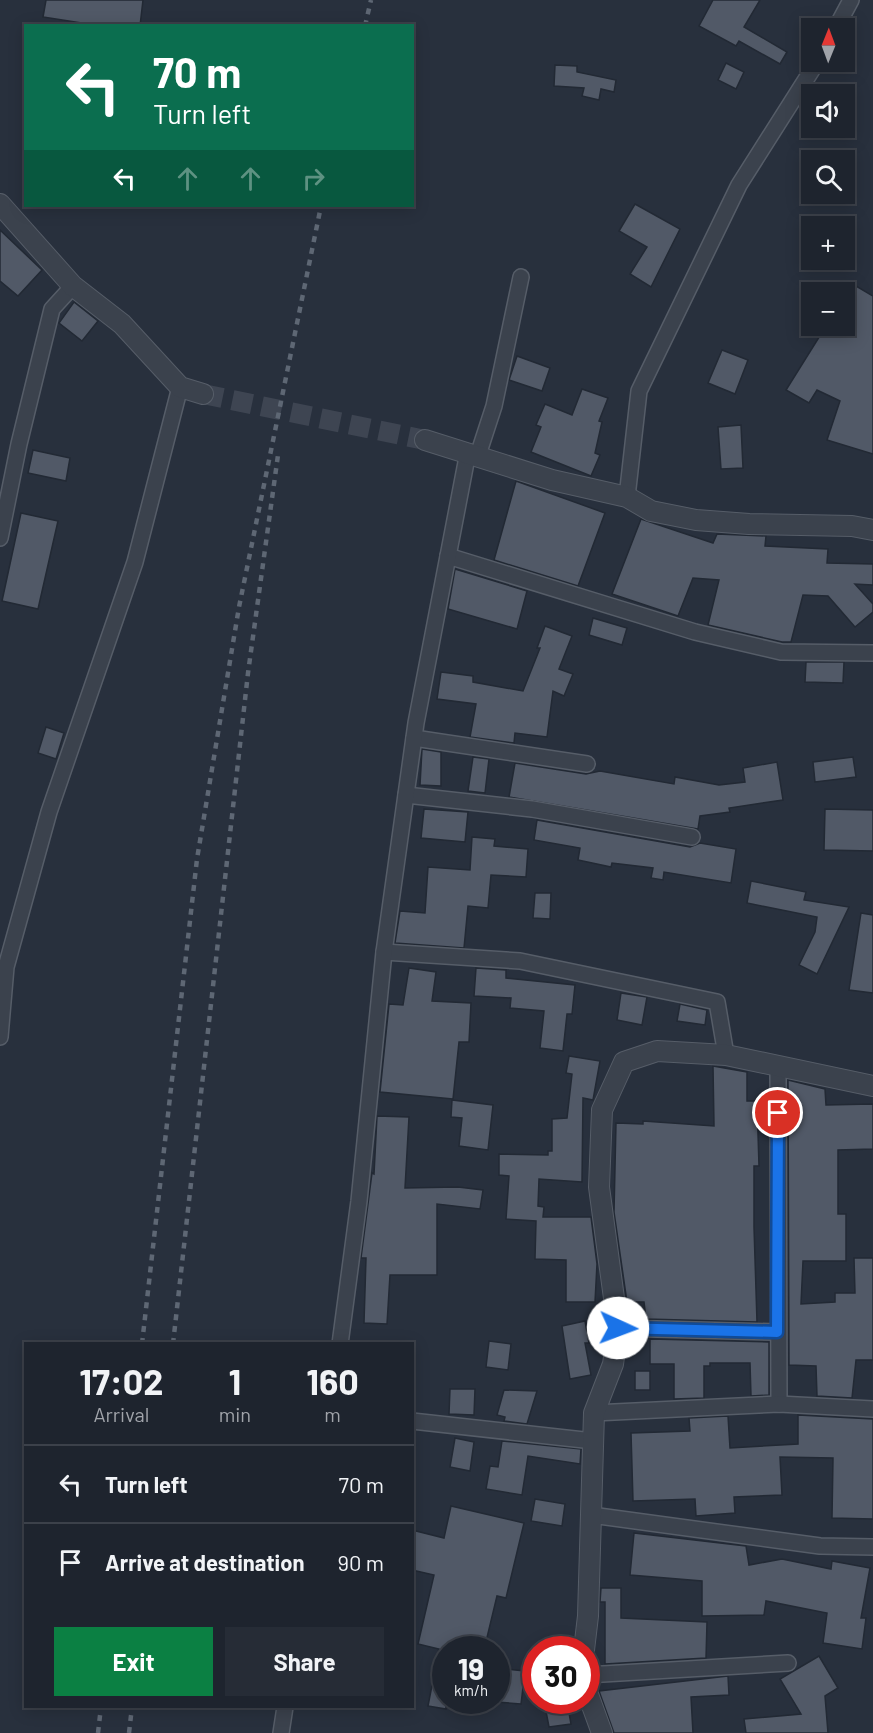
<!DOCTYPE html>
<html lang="en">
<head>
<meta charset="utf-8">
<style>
  :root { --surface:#1e242e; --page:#262c36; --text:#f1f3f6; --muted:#a1a4aa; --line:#3c414a; --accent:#0b8043 }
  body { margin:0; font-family:Barlow,sans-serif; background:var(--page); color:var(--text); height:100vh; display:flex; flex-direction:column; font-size:22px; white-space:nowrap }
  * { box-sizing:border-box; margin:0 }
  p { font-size:20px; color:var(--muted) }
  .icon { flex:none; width:33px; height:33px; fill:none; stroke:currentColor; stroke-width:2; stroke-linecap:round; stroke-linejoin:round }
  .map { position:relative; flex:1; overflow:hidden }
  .details { position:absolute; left:24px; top:1342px; width:390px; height:366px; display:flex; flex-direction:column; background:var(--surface); border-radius:0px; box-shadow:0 3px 15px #0003,0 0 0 2px var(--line) }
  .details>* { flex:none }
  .hud { position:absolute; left:24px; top:24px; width:390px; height:183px; border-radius:0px; box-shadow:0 3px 15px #0003,0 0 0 2px var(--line); background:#0b6e4f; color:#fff; overflow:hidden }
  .needle { width:39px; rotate:1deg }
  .fabs { position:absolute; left:801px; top:18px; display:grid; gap:12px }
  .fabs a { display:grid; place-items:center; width:54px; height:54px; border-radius:0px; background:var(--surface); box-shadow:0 3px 15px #0003,0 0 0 2px var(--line); font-size:30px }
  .speed { position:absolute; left:432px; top:1636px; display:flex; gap:12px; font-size:30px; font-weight:700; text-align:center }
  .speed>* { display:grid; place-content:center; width:78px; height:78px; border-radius:50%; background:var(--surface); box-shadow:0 3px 15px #0003,0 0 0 2px var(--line); line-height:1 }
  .speed small { font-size:15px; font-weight:400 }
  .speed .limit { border:9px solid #d22; background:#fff; color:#111 }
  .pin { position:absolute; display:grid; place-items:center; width:51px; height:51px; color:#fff; margin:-26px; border:3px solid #fff; border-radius:50%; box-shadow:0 2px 6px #0007 }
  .me { position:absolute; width:66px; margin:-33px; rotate:92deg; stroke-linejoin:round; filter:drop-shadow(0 0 4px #0008) }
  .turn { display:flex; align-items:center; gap:21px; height:126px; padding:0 30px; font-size:27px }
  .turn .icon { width:78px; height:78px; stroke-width:2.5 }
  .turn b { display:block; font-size:42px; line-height:51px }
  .lanes { display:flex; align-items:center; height:57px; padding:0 30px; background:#0003; justify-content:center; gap:30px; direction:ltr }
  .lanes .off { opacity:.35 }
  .eta { display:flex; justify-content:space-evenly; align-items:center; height:102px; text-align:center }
  .eta b { font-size:36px; font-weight:700; line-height:42px }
  .primary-button { display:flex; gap:12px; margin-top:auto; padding:12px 30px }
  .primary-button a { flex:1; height:69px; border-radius:0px; background:var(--accent); color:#fff; font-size:24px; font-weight:700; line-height:69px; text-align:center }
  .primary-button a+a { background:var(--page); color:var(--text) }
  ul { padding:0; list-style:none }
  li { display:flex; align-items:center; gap:18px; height:78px; padding:0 30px; border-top:2px solid var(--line) }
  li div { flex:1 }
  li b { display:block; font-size:22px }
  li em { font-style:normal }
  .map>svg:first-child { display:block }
  .building { fill:#515967; stroke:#222934; stroke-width:1.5 }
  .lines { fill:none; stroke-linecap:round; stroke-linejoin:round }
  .tertiary-tunnel { stroke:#3e4552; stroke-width:20; stroke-dasharray:20 10; stroke-linecap:butt }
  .minor-casing { stroke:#565d68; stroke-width:18 }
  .tertiary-casing { stroke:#565d68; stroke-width:22 }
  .minor { stroke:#3b424d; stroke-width:15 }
  .tertiary { stroke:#3b424d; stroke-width:20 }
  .rail { stroke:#5e6774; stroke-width:4.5; stroke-dasharray:6 6; stroke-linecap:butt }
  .route-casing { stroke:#114b97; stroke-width:15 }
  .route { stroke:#1a73e8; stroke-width:10 }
</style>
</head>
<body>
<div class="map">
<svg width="873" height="1733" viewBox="0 0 873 1733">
  <rect width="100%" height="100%" fill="#28303d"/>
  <g class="building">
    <polygon points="46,0 143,0 140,26 101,26 43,17"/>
    <polygon points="713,0 760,0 744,27 787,52 780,64 739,41 736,46 699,26"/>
    <polygon points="726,63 744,72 736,89 718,80"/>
    <polygon points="555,65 577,66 577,72 616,80 614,92 601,89 599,100 582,96 584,88 554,86"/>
    <polygon points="635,204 680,229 651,287 630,274 647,247 619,231"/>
    <polygon points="0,230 42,270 18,296 0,281"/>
    <polygon points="851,283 873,296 873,454 827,440 840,401 817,390 809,403 786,390 826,326 844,326 844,294"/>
    <polygon points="74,302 98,321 82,341 59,323"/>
    <polygon points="722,350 748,360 735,394 708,383"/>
    <polygon points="517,356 550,368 542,391 509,380"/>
    <polygon points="582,389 608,398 599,421 602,422 595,453 600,455 591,476 531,452 541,427 536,425 545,404 572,415"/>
    <polygon points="741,425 743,468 721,469 718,427"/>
    <polygon points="33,450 70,458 66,481 28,473"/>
    <polygon points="516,481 605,513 578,586 494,560"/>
    <polygon points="21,513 58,521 38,609 2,601"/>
    <polygon points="641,519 713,543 717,534 766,536 765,546 828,549 827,563 873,564 873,585 855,584 873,604 873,612 855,627 828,596 803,595 791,642 782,642 708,625 719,580 693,578 678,616 612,594"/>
    <polygon points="455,569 527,591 517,629 448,609"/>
    <polygon points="593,618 627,628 622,645 589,635"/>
    <polygon points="545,626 572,636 559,669 573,674 564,696 553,691 547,737 515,733 514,743 470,737 476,704 437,699 441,672 473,676 473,682 523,691 540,648 537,648"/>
    <polygon points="806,662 844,662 843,683 805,682"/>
    <polygon points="46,727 64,733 56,759 38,753"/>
    <polygon points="422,749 441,752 441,786 420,785"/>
    <polygon points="473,757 489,759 485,793 468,791"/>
    <polygon points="853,757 856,777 815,782 813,762"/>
    <polygon points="777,762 783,800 729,808 730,812 700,816 698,829 509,797 515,763 586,774 600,771 674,784 675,777 719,785 745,782 743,768"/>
    <polygon points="424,809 468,812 465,842 421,838"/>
    <polygon points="825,809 873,810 873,851 824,850"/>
    <polygon points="537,820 690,847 700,843 736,849 731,883 664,872 663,880 651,878 653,868 612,863 611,867 578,860 580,848 534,840"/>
    <polygon points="472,837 495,839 494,846 528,849 526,877 491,875 488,908 468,906 464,948 395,943 400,911 425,913 428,867 470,870"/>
    <polygon points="751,881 806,892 804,900 849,907 817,974 799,965 815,932 817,917 747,903"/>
    <polygon points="535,893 551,893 550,919 533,918"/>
    <polygon points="861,913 873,915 873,993 849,990"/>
    <polygon points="409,968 436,972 432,1001 471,1003 469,1042 459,1042 453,1099 380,1092 389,1004 403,1005"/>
    <polygon points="476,968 506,970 506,978 575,985 572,1014 567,1014 563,1051 540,1048 544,1011 510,1008 511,998 474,996"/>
    <polygon points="621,993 647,997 642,1025 617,1020"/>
    <polygon points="680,1004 707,1010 705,1025 677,1021"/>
    <polygon points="569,1056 600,1061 593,1100 583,1098 582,1182 539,1179 538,1206 544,1207 543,1217 591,1217 597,1264 595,1302 566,1302 566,1260 535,1259 536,1221 506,1219 509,1176 499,1175 499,1154 548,1155 548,1151 552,1151 552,1119 567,1118 572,1074 566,1073"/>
    <polygon points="713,1066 747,1072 747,1101 757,1101 759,1166 754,1166 754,1227 757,1322 646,1319 644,1302 627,1302 614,1212 616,1123 643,1124 643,1121 714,1126"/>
    <polygon points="788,1080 825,1089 826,1105 873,1104 873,1149 838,1150 838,1214 846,1214 846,1261 803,1261 801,1304 835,1302 835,1293 855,1293 854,1258 873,1258 873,1360 856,1360 852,1398 817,1396 816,1366 789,1365"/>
    <polygon points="452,1100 493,1105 488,1150 459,1146 462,1118 451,1117"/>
    <polygon points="377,1116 409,1117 405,1188 458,1187 483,1190 480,1209 437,1204 437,1275 390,1275 387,1324 364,1323 366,1258 361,1258 372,1173 374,1174"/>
    <polygon points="585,1321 589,1343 585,1343 591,1375 570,1379 562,1326"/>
    <polygon points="650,1339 769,1342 769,1395 751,1396 750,1363 710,1363 710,1366 704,1366 704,1398 674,1399 674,1364 650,1364"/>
    <polygon points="489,1341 511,1344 508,1370 486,1367"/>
    <rect x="635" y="1371" width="15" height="19"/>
    <polygon points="450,1389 475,1389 474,1415 449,1414"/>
    <polygon points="504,1390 537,1391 527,1424 504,1421 505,1417 497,1415"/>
    <polygon points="798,1415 873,1419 873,1519 832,1518 833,1458 780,1457 782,1495 734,1497 735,1513 696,1516 695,1499 633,1501 631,1433 690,1431 689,1418 728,1416 730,1448 798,1444"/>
    <polygon points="455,1438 474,1442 470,1471 450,1467"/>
    <polygon points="502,1441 581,1449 580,1464 528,1456 522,1495 486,1489 490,1466 498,1467"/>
    <polygon points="535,1499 565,1504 562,1526 531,1521"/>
    <polygon points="451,1506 524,1523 506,1598 497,1596 484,1650 446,1650 446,1709 428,1706 439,1649 418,1644 434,1575 412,1570 412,1530 444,1538"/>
    <polygon points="634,1533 746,1546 749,1565 782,1559 831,1569 832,1561 870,1568 861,1618 866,1618 862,1649 823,1643 827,1613 766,1601 764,1615 702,1616 702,1581 630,1575"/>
    <polygon points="601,1588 621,1588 621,1618 707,1622 706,1658 605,1664 605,1602 600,1602"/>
    <polygon points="819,1656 838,1688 825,1696 828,1733 746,1733 744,1719 801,1714 780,1679"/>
    <polygon points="496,1668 525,1671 521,1704 496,1702"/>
    <polygon points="728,1676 729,1695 691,1697 693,1733 614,1733 599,1691"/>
    <polygon points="544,1701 567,1701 571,1724 549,1727"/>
  </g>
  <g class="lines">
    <polyline class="tertiary-tunnel" points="203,394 425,440"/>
    <defs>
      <g id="minor">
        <polyline points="836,28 851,0"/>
        <polyline points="478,455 494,406 521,277"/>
        <polyline points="627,497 639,391 739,185 817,62"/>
        <polyline points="0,538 19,444 52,309 73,286"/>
        <polyline points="448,556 695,632 781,652 873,653"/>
        <polyline points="414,738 587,764"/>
        <polyline points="406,795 532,809 692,837"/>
        <polyline points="384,952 520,961 717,1002 726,1055"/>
        <polyline points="0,1037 6,967 49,812 135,562 180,387"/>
        <polyline points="778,1067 779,1404"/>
        <polyline points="618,1328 777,1332"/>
        <polyline points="340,1344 359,1201 384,952 416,723 468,452"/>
        <polyline points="594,1413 779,1404 873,1409"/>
        <polyline points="412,1421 593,1441"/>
        <polyline points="591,1515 820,1546 873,1547"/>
        <polyline points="586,1675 788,1663"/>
        <polyline points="281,1733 285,1707"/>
      </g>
      <g id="tertiary">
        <polyline points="0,204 73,286 122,324 180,387 203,394"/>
        <polyline points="425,440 552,480 627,497 651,511 696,520 749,524 852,526 873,530"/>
        <polyline points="584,1650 588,1616 594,1413 613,1364 618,1328 599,1187 602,1110 624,1062 657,1051 726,1055 873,1086"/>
        <polyline points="586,1689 602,1733"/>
      </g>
    </defs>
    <use href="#minor" class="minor-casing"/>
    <use href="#tertiary" class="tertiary-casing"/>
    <use href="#minor" class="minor"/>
    <use href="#tertiary" class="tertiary"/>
    <g class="rail">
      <polyline points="365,26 371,0"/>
      <polyline points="142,1344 197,859 239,607 321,206"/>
      <polyline points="173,1344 248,673 278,455"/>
      <polyline points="98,1733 101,1707"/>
      <polyline points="129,1733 132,1707"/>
    </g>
  </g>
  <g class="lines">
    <defs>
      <polyline id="route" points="618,1328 777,1332 778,1113"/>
    </defs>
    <use href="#route" class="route-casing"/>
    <use href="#route" class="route"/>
  </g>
</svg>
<div class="fabs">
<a><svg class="needle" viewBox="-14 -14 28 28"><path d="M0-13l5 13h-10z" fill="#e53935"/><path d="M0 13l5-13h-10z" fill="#a1a4aa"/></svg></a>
<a><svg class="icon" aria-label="sound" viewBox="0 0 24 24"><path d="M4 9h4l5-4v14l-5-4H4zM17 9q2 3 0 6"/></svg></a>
<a><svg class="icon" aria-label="search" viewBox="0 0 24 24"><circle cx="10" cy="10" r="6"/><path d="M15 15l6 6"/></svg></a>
<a>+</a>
<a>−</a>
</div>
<div class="speed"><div>19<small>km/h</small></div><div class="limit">30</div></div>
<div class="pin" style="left:778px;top:1113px;background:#d93025"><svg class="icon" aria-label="arrive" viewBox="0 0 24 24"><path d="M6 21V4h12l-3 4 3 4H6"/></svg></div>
<svg class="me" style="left:618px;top:1328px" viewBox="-20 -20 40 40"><circle r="19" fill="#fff"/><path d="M0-13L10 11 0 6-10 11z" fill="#1a73e8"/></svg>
<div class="hud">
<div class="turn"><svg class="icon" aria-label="left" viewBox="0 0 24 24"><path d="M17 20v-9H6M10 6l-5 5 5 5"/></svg><div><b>70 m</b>Turn left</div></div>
<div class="lanes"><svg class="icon" aria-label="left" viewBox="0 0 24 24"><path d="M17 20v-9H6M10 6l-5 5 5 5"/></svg><svg class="icon off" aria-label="ahead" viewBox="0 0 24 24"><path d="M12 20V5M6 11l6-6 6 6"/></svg><svg class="icon off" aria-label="ahead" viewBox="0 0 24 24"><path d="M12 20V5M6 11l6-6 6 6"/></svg><svg class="icon off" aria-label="right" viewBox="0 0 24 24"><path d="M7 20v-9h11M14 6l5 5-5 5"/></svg></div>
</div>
<section class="details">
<div class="eta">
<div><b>17:02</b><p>Arrival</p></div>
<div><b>1</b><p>min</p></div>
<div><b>160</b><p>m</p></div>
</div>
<ul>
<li><svg class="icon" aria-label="left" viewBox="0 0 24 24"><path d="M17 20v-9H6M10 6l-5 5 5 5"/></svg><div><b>Turn left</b></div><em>70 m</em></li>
<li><svg class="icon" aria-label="arrive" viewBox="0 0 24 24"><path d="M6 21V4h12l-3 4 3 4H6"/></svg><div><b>Arrive at destination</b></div><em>90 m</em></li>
</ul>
<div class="primary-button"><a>Exit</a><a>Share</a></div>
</section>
</div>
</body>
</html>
